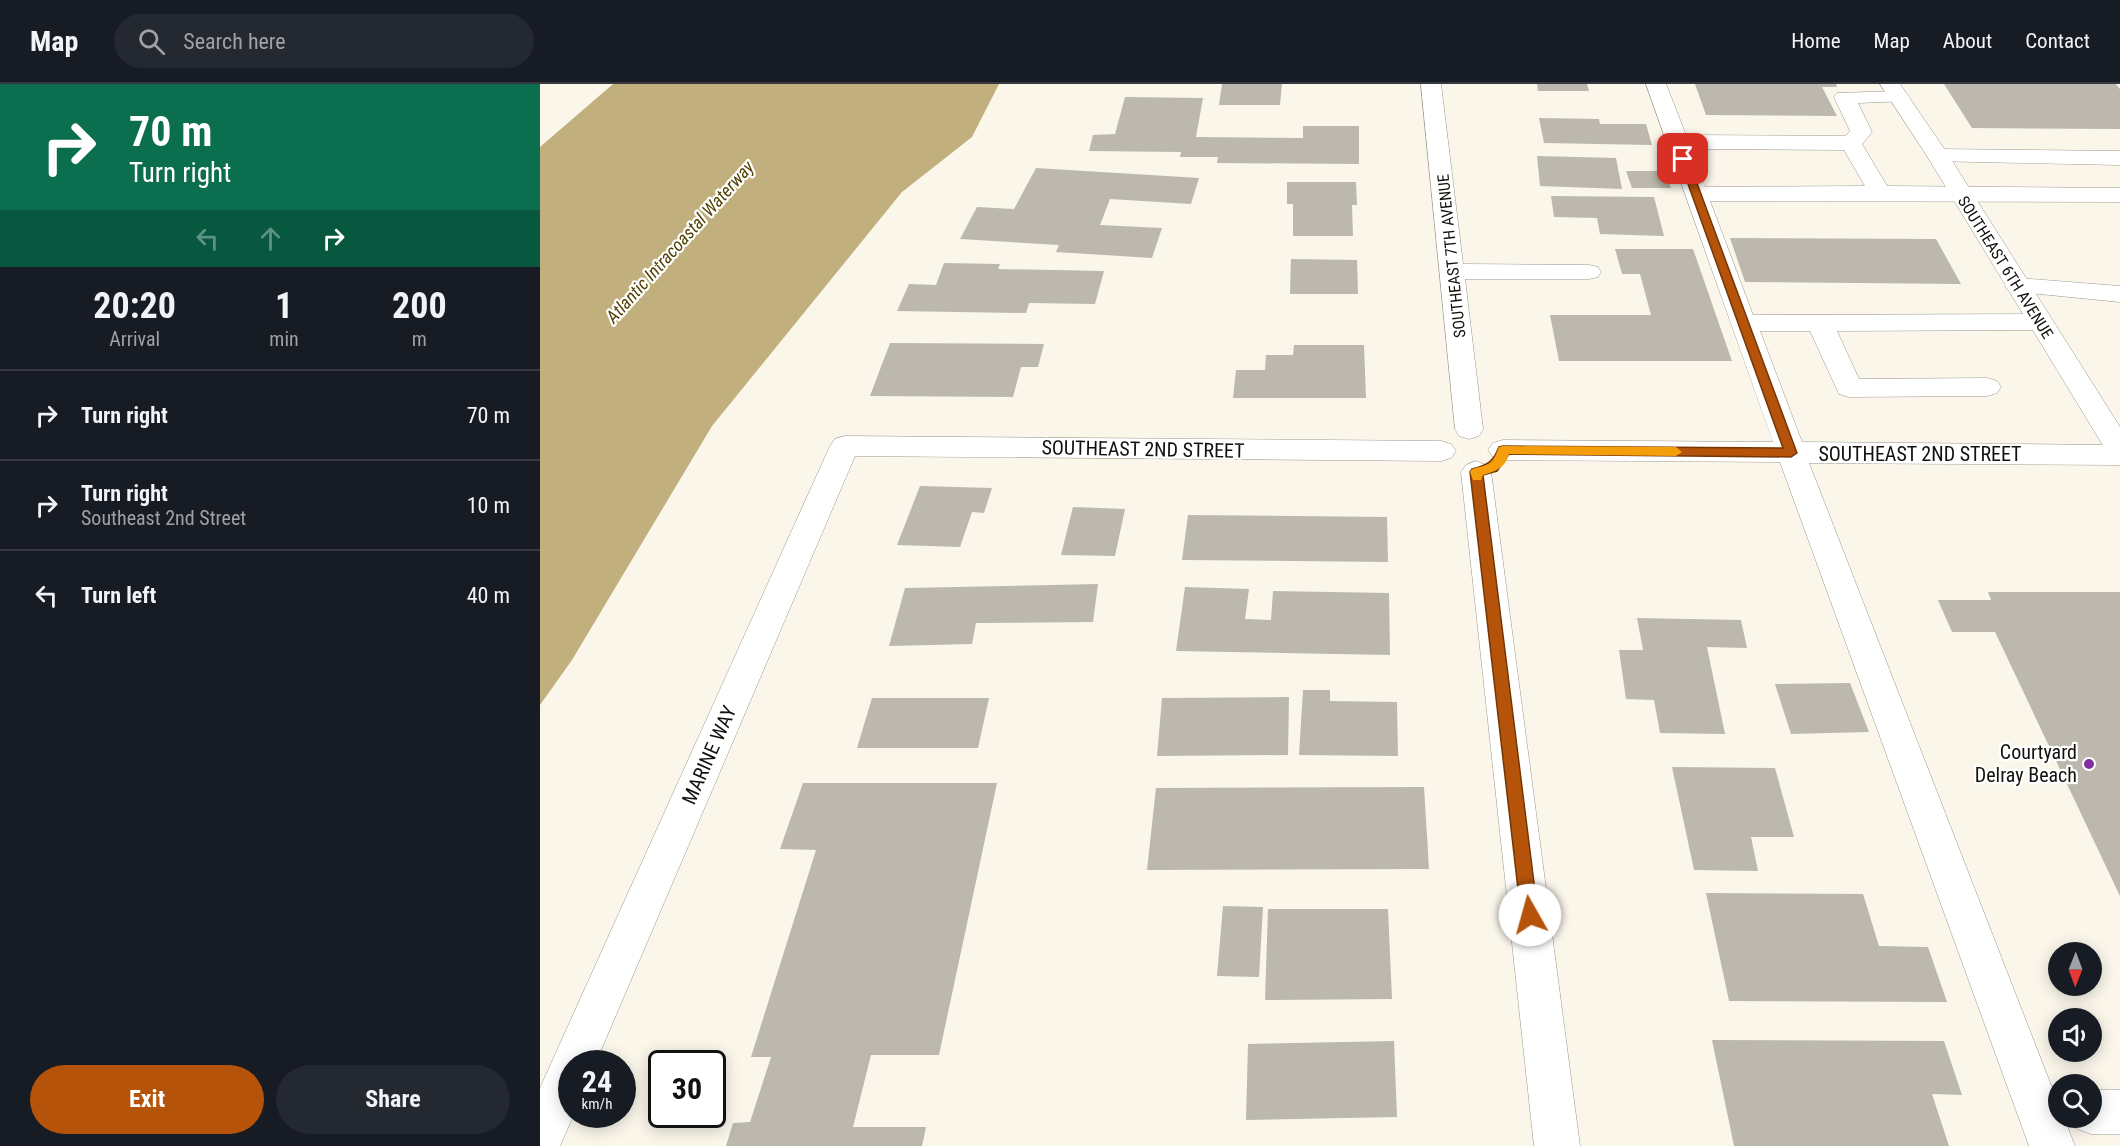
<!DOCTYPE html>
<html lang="en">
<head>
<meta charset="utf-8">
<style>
  :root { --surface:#171b24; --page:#242831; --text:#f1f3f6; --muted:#9ea1a6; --line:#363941; --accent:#b45309 }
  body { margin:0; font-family:"Roboto Condensed",sans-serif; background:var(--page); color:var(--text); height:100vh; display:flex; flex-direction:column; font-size:22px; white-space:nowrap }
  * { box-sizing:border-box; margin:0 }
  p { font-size:20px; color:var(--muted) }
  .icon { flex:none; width:33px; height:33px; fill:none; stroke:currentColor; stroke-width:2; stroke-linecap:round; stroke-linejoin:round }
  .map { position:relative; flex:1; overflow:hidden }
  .side { display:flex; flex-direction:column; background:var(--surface); width:540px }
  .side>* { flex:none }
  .banner { background:#0b6e4f; color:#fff; overflow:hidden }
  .needle { width:39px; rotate:181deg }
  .tools { position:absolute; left:1508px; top:858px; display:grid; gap:12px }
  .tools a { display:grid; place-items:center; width:54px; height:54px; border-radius:50%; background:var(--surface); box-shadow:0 3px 15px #0003; font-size:30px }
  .speed { position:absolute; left:18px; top:966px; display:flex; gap:12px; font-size:30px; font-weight:700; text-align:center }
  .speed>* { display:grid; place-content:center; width:78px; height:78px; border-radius:50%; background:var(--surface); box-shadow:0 3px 15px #0003; line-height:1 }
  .speed small { font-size:15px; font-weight:400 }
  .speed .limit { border:3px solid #111; border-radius:9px; background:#fff; color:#111 }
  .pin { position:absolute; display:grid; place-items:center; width:51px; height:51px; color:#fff; margin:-26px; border-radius:12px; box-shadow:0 3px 9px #0006 }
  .me { position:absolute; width:66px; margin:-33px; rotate:353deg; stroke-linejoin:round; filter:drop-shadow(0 0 4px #0008) }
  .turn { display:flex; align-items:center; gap:21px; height:126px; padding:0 30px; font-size:27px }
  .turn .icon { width:78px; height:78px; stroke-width:2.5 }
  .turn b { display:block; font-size:42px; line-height:51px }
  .lanes { display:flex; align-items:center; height:57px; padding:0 30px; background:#0003; justify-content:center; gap:30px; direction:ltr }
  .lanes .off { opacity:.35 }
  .eta { display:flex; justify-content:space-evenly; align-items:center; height:102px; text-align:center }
  .eta b { font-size:36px; font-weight:700; line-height:42px }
  .action { display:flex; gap:12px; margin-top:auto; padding:12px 30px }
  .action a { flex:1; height:69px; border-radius:36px; background:var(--accent); color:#fff; font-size:24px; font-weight:700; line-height:69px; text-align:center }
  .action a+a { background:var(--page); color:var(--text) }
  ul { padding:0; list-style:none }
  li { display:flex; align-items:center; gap:18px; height:90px; padding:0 30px; border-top:2px solid var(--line) }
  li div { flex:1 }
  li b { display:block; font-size:22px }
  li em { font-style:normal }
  header { display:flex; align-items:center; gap:36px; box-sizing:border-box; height:84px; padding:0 30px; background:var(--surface); border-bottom:2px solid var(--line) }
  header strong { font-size:28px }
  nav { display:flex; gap:33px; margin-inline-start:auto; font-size:21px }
  .search { width:420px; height:54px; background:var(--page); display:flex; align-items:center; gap:15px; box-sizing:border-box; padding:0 21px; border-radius:33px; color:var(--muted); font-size:22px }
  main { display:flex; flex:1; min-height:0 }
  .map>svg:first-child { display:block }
  .water { fill:#c1b07e }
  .building { fill:#bcb8ad }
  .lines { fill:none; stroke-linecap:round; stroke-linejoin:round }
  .minor-casing { stroke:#9b978d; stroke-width:1 }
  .major-casing { stroke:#9b978d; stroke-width:1 }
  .minor { fill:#fff; fill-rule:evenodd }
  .major { fill:#fff; fill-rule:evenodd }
  .route { fill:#b45309; stroke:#753606; stroke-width:1.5 }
  .slow { fill:#f59e0b }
  .poi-dot { fill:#82309f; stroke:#fff; stroke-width:2 }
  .labels { text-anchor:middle; stroke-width:4.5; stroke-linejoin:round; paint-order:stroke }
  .far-street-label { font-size:16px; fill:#11100c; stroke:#fff }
  .far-water-label { font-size:18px; font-style:italic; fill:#513f00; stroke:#fff }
  .street-label { font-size:20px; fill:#11100c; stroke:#fff }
  .poi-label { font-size:20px; fill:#11100c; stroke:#fff; text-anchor:end }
</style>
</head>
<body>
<header>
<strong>Map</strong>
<div class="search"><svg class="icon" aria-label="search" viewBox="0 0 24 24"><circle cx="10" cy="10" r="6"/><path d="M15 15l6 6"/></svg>Search here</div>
<nav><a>Home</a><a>Map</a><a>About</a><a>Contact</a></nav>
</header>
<main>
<section class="side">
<div class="banner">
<div class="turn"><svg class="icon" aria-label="right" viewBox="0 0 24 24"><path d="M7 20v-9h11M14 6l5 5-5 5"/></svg><div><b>70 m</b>Turn right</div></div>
<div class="lanes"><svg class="icon off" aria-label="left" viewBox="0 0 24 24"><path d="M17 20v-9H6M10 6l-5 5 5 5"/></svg><svg class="icon off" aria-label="ahead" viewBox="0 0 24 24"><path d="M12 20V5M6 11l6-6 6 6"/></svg><svg class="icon" aria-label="right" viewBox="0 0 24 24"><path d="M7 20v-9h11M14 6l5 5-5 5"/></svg></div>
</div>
<div class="eta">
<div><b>20:20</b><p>Arrival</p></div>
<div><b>1</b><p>min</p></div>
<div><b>200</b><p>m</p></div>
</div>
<ul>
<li><svg class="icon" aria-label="right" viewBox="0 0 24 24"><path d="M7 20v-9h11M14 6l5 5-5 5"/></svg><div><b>Turn right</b></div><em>70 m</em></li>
<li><svg class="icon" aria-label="right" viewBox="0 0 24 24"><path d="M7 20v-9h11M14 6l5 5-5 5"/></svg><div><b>Turn right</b><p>Southeast 2nd Street</p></div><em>10 m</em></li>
<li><svg class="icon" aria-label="left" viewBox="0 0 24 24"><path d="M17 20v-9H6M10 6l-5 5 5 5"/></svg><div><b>Turn left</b></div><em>40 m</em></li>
</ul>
<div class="action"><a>Exit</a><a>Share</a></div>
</section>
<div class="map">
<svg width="1580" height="1062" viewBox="0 0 1580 1062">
  <rect width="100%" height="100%" fill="#faf6ea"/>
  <polygon class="water" points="73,0 459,0 432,53 362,108 172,342 32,576 0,621 0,63"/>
  <g class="building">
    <polygon points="682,0 742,0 740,21 679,21"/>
    <polygon points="997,0 1047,0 1049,7 998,7"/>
    <polygon points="1155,0 1296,0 1297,3 1282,3 1297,32 1166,31"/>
    <polygon points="1404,0 1576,0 1580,5 1580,45 1432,44"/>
    <polygon points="585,13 663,14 656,53 763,54 763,42 819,42 819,80 677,79 678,73 640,73 641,68 549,67 553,51 575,50"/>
    <polygon points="999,34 1059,35 1060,40 1106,40 1112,61 1004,59"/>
    <polygon points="997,72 1076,74 1082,105 1000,102"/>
    <polygon points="496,84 659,94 651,120 570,115 560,141 622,144 612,174 516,168 519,161 420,155 437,123 474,125"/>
    <polygon points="1086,87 1125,87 1131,104 1092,104"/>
    <polygon points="747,98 816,98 817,121 812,121 813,152 753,152 753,120 747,120"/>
    <polygon points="1011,112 1114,113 1124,152 1060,150 1057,134 1014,133"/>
    <polygon points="1190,154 1396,155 1421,200 1205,198"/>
    <polygon points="1075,165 1153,165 1192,277 1019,277 1010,231 1111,231 1100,190 1082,190"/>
    <polygon points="751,175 817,176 818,210 750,210"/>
    <polygon points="404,179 460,180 458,185 564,187 555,220 489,219 486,229 357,227 369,200 396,201"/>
    <polygon points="350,259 504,260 498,283 481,283 473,313 330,312"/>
    <polygon points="754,261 824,261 826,314 693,314 696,286 725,286 726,271 753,271"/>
    <polygon points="380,402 452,404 444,429 432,428 420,463 357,461"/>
    <polygon points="533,423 585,425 575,472 521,471"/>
    <polygon points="648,431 847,433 848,478 642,476"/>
    <polygon points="558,500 553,538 436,539 432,560 349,562 365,504"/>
    <polygon points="645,503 709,505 705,535 731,536 733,507 849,509 850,571 636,567"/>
    <polygon points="1448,508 1580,508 1580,812 1455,548 1412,548 1398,516 1451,516"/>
    <polygon points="1097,534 1201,536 1207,564 1167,563 1185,650 1120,649 1114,616 1086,615 1079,566 1103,566"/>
    <polygon points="1310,599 1329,648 1251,650 1235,600"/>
    <polygon points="763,606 790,606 790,617 857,618 858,672 759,671"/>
    <polygon points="749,613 748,671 617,672 622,614"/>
    <polygon points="332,614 449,614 438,664 317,664"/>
    <polygon points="1132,683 1235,684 1254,753 1211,753 1218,787 1154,786"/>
    <polygon points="263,699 457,699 399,971 331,971 313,1043 386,1043 382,1062 186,1062 193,1039 210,1038 231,973 211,973 276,766 240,765"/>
    <polygon points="884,703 889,785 607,786 616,704"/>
    <polygon points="1166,809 1323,810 1339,862 1388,863 1407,918 1189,917"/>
    <polygon points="683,822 723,823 719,893 677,892"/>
    <polygon points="728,825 848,825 852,915 725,916"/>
    <polygon points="1172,956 1404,957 1422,1011 1392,1010 1409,1062 1194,1062"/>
    <polygon points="854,957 857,1033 706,1036 708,960"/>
  </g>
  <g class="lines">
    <defs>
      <g id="minor">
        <polygon points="881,0 901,0 923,180 1049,181 1058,183 1061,188 1058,193 1049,195 925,195 943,345 939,352 929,355 919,352 915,345"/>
        <path d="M1106,0H1126L1146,51L1305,52L1310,47L1294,13L1297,9L1359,7L1366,9L1369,13L1366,17L1318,19L1332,48L1322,60L1347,102L1580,104V118L1170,117L1213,231L1500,230L1509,232L1513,238L1509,244L1500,246L1297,247L1319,295L1447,294L1457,297L1461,303L1457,309L1447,312L1309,313L1299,310L1270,247H1220L1262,358L1580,361V381L1269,379L1518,1019V1034H1524L1535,1062H1489L1240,378L963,376L953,373L948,366L953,359L963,356L1233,358ZM1151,65L1304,66L1325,102L1165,103Z"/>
        <polygon points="1398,65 1580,67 1580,81 1390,77 1387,72 1390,67"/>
        <polygon points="1478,194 1580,202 1580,218 1469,207 1465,202 1469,197"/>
        <polygon points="305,352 901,357 911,360 916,367 911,374 901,377 315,372 55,980 32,980 32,1030 34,1030 20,1062 0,1062 0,1004 290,362 295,355"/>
        <polygon points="936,377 946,381 951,388 1040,1062 994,1062 921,388 926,381"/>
        <polygon points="1551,1006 1580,1006 1580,1050 1551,1050 1535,1044 1531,1034 1551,1034"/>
      </g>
      <polygon id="major" points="1340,0 1360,0 1409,72 1580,343 1580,376 1570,373 1387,72"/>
    </defs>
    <use href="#minor" class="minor-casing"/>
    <use href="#major" class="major-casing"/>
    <use href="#minor" class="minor"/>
    <use href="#major" class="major"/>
  </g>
  <path class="route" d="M1143,72L1148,75L1257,369L1251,373L969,370L957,387L943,391L998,831L996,836L990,838L984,836L981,831L930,388L932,385C948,381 953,378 959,363L963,362L1243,364L1139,75Z"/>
  <path class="slow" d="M963,362L1136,363L1142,368L1136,372L969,370C965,384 956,387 943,391L941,396H933L930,388L932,385C951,380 952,381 959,363Z"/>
  <circle class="poi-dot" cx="1549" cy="680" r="6"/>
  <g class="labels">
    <g class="far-street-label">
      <text transform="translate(911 172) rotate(-96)" y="6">SOUTHEAST 7TH AVENUE</text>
      <text transform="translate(1466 183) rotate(58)" y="6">SOUTHEAST 6TH AVENUE</text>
    </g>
    <g class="far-water-label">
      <text transform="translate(140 158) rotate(-48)" y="6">Atlantic Intracoastal Waterway</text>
    </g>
    <g class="street-label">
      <text transform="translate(603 365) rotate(1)" y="7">SOUTHEAST 2ND STREET</text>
      <text x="1380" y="377">SOUTHEAST 2ND STREET</text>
      <text transform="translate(169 671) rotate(-66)" y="7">MARINE WAY</text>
    </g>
    <g class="poi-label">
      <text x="1537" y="675">Courtyard<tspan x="1537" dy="23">Delray Beach</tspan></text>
    </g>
  </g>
</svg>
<div class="tools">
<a><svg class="needle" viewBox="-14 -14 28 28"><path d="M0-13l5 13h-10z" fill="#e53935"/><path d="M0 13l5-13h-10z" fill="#9ea1a6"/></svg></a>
<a><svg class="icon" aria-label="sound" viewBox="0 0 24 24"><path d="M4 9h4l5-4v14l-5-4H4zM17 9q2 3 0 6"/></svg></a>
<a><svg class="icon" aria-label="search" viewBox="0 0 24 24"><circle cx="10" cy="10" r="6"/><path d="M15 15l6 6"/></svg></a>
</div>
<div class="speed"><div>24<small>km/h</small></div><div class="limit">30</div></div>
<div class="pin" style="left:1143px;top:75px;background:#d93025"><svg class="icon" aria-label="arrive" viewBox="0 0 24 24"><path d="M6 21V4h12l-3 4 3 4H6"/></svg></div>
<svg class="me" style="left:990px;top:831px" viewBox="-20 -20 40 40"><circle r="19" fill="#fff"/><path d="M0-13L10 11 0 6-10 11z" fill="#b45309"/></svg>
</div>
</main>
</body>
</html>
